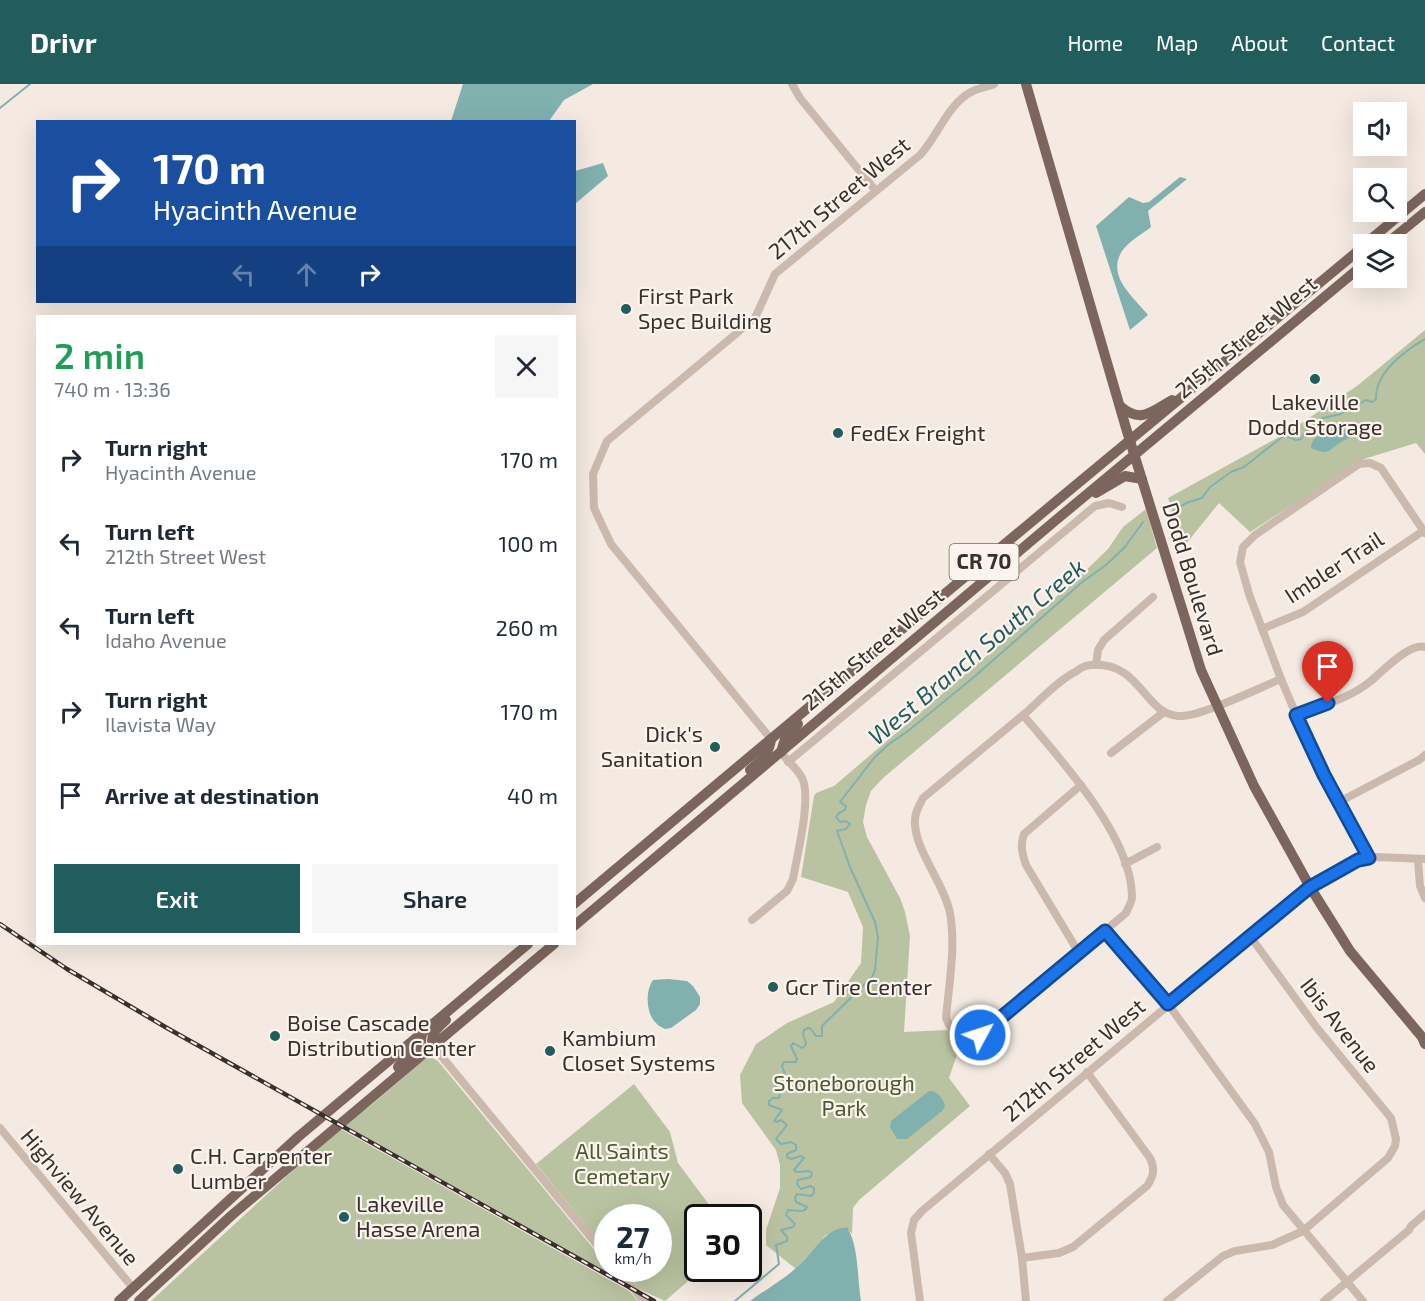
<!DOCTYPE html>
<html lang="en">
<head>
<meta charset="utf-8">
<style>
  :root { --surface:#fff; --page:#f6f6f7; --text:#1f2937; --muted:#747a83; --accent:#205d5c }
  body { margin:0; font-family:"Exo 2",sans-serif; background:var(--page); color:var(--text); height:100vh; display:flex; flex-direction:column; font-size:22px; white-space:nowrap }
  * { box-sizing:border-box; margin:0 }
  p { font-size:20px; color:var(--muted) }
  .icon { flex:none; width:33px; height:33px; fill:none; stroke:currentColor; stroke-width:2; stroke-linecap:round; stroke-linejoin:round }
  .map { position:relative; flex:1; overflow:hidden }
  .sheet { position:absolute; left:36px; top:231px; width:540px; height:630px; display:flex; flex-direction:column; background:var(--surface); border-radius:0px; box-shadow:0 6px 24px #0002 }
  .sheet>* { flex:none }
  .banner { position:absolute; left:36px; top:36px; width:540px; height:183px; border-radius:0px; box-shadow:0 6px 24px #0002; background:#1a4fa0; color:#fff; overflow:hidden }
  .controls { position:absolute; left:1353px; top:18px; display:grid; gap:12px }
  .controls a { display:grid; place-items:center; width:54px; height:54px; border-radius:0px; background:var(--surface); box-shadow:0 6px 24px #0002; font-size:30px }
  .speed { position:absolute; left:594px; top:1120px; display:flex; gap:12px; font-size:30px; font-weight:700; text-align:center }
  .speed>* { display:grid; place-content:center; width:78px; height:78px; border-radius:50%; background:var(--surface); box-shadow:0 6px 24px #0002; line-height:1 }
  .speed small { font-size:15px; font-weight:400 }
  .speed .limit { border:3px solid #111; border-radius:9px; background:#fff; color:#111 }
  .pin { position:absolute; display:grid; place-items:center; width:51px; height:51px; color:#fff; margin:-62px -26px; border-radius:50% 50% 50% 0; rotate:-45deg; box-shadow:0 0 6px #0007 }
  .pin .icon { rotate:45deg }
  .me { position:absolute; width:66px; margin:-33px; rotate:50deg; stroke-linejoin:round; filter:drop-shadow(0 0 4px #0008) }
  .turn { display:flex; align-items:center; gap:21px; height:126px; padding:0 18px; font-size:27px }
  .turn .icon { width:78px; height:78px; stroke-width:2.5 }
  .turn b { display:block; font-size:42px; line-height:51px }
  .lanes { display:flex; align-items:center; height:57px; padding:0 18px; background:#0003; justify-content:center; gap:30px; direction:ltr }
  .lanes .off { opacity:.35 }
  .round { display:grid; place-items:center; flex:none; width:63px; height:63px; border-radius:0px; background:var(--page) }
  .summary { display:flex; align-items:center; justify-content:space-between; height:102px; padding:0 18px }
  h1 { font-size:36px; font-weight:600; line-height:45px; color:#1e9e55 }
  .cta { display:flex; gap:12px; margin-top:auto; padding:12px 18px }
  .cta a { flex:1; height:69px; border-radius:0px; background:var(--accent); color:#fff; font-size:24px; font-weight:600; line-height:69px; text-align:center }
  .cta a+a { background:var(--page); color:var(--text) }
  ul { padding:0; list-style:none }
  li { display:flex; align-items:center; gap:18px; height:84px; padding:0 18px }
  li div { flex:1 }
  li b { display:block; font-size:22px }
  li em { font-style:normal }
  header { display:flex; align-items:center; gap:36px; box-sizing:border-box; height:84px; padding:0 30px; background:var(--accent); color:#fff }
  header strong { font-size:28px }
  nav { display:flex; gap:33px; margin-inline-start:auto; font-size:21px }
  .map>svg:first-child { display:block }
  .green { fill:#bac3a1 }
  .water { fill:#80b1af }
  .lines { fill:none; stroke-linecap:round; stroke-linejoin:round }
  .stream { stroke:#80b1af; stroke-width:2 }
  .minor { stroke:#ccb9ad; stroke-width:8 }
  .major { stroke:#7c655d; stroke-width:10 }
  .rail-casing { stroke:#3b2f2b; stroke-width:4.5 }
  .rail { stroke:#fbf4ee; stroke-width:2; stroke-dasharray:7; stroke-linecap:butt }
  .route-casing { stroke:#114b97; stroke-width:15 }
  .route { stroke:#1a73e8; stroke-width:10 }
  .poi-dot { fill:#205d5c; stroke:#fbf4ee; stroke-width:2 }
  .labels { text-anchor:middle; stroke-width:4.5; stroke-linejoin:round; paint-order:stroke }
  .shield { fill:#fbf4ee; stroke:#756a66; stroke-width:1.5 }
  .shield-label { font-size:21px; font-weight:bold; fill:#3b2f2b }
  .street-label { font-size:22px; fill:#3b2f2b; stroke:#fbf4ee }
  .poi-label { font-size:22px; fill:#3b2f2b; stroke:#fbf4ee; text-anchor:start }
  .park-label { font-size:22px; fill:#4d592f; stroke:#fbf4ee }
  .water-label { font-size:24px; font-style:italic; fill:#205d5c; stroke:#fbf4ee }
</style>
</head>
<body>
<header>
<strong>Drivr</strong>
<nav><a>Home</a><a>Map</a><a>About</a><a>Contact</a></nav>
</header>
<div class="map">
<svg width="1425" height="1217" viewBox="0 0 1425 1217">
  <rect width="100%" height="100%" fill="#f4eae1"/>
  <g class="green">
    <polygon points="1425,246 1425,370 1416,359 1364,375 1250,448 1219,419 1185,461 1168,414 1288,348 1357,302"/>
    <polygon points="1146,425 1157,464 883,694 871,707 866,721 863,738 867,753 900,814 905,828 910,852 904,948 947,946 961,959 949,994 970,1022 859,1116 853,1124 852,1150 846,1143 826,1151 796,1185 766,1161 766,1146 780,1104 780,1081 776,1066 742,1019 740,991 756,960 787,939 834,918 861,879 863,843 848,808 801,793 814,712 816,709 834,702 1077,495 1108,465 1123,443"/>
    <polygon points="431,973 438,977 607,1181 608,1185 611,1185 619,1195 343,1040 370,1022 425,975"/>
    <polygon points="634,1000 670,1048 678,1079 719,1134 698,1134 698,1185 702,1185 665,1217 639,1205 623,1185 658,1185 658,1134 608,1134 607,1167 536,1080"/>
    <polygon points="339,1044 629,1207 638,1217 151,1217"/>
  </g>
  <g class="water">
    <polygon points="463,0 593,0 564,16 549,37 451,37"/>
    <polygon points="603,79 608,92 575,120 575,87"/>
    <path d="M1180,93L1187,95L1148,127L1151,143C1142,150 1128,158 1122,167C1106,193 1134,213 1148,231L1130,246L1096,142L1129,113L1143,119L1149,118Z"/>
    <path d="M1348,346L1353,350C1349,355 1346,355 1341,358C1328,367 1328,372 1311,364C1312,346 1334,348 1348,346Z"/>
    <path d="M668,895L687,897L693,902L700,913V920L696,926L671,944L665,945C662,943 658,942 656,939C646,930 645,907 653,896Z"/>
    <path d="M929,1007C937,1006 944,1015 945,1023L942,1027L907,1055H897L890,1043L891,1037Z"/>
    <path d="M847,1143C859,1162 857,1194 861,1217H750C765,1206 783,1196 796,1184C813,1170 823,1145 847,1143Z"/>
  </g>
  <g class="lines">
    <g class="stream">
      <polyline points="0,24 30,0"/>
      <path d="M1170,429L1186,419L1202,414L1210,403L1231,388L1244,383L1282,353L1287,352L1296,356L1301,355L1309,342L1323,334L1341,330L1366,316L1372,318L1376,315C1375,289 1404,267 1425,255"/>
      <polyline points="735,1217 779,1180 776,1161 787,1157 787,1153 781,1146 793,1143 795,1140 786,1131 788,1126 802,1127 806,1125 807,1123 796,1118 795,1114 797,1110 811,1112 814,1109 814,1104 810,1102 801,1105 797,1100 798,1096 811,1093 812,1089 809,1087 796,1088 794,1086 804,1074 801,1072 791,1075 787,1073 787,1070 796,1066 796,1061 791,1058 781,1060 776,1055 787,1041 781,1036 777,1038 774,1037 782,1026 769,1021 769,1017 773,1014 779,1014 780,1010 776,1003 775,996 786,993 782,982 784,978 796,978 797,975 791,962 793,959 802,964 805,962 806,959 803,950 804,946 808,944 811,945 816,952 822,952 822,942 872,893 875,886 878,853 875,838 850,783 837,747 846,745 850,740 846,737 840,738 836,733 839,729 845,726 846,722 840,718 874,674 889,660 908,647 974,593 1081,499 1106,481 1125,463 1143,438"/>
    </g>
    <g class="minor">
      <polyline points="792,0 800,14 876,107"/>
      <polyline points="1262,545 1303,528 1423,447"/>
      <polyline points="1096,581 1098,566 1104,556 1153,513"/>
      <path d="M1023,631C1060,675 1132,752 1132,813C1132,818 1128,824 1126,829L980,951C962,959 953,952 946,934C949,900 956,862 950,829C944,799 916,768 915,740C914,730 919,722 923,714C958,685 994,655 1029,626C1043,613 1058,597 1075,588C1079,585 1086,581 1091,581C1141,577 1143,629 1178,632C1198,634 1259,604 1281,595"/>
      <path d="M1297,631C1321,622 1351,614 1372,596C1384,586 1409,559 1425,563"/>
      <path d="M771,655L611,460L594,424L593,390L607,357L755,234L775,190L920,71C938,52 947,21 971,8C978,4 987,3 994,0"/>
      <polyline points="1111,669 1164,628"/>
      <polyline points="788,678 1095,422 1109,419 1122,423"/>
      <polyline points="1339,718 1419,676 1425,671"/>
      <polyline points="1369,774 1312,668 1281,595 1249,510 1240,478 1243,463 1255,451 1359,380 1370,379 1381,384 1425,449"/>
      <polyline points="1418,776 1420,802 1425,814"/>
      <polyline points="1125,780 1157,763"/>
      <path d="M752,836L787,807L793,795C797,772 812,713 802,694C797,684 787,677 781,668"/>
      <polyline points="1105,847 1168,920 1255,1040 1269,1068 1276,1103 1283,1121 1363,1217"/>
      <path d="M1079,869L1026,781C1022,769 1020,761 1024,750L1081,701"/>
      <polyline points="433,962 608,1174"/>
      <polyline points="0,1044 133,1204"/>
      <polyline points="989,1070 1005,1089 1010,1100 1022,1174 1026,1217"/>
      <path d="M1022,1174L1059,1169L1073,1163L1147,1102C1154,1092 1155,1085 1150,1074L1087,988"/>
      <polyline points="617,1185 644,1217"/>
      <polyline points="920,1217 911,1149 914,1136 922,1127 1310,803 1358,776 1377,773 1425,775"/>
      <polyline points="1167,1217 1223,1172 1235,1167 1272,1161 1303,1147 1388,1074 1395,1062 1396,1055 1391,1034 1317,944 1250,852"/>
      <polyline points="1324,1217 1409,1146 1411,1142 1425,1130"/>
    </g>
    <g class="major">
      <polyline points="1026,0 1126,344 1201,586 1254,702 1310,803 1350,867 1422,953 1425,960"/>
      <polyline points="1365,160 1425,110"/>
      <polyline points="1386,160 1425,128"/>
      <path d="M1120,322C1141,340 1151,328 1172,316"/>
      <polyline points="1096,409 1125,392 1142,395"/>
      <polyline points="781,668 785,655 798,640"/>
      <path d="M750,686C760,677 770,669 771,655"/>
      <polyline points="574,820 889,556 1364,162"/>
      <polyline points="574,842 1056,436 1364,180"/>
      <path d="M433,962C429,950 438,944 446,936"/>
      <polyline points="398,983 421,958 422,948"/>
      <polyline points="119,1217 298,1053 528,860"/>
      <polyline points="139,1217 232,1131 554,860"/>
    </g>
    <defs>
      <polyline id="rail" points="0,840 67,885 167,944 654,1217"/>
    </defs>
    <use href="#rail" class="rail-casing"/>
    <use href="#rail" class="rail"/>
  </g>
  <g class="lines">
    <defs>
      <polyline id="route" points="980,951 1105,847 1168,920 1310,803 1358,776 1369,774 1324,691 1296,631 1328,619"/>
    </defs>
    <use href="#route" class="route-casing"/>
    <use href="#route" class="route"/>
  </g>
  <g class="poi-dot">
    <circle cx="626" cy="225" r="6"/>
    <circle cx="1315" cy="295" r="6"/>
    <circle cx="838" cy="349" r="6"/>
    <circle cx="715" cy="663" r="6"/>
    <circle cx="773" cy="903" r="6"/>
    <circle cx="275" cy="952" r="6"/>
    <circle cx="550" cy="967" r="6"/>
    <circle cx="178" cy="1085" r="6"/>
    <circle cx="344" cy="1133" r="6"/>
  </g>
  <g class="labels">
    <rect class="shield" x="949.5" y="460" width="69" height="36" rx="4.5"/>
    <g class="shield-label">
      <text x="984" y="485">CR 70</text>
    </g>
    <g class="street-label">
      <text transform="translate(839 114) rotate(-40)" y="8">217th Street West</text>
      <text transform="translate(1246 253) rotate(-40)" y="8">215th Street West</text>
      <text transform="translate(1334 483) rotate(-33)" y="8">Imbler Trail</text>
      <text transform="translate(1193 495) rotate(73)" y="8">Dodd Boulevard</text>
      <text transform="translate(873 565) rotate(-40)" y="8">215th Street West</text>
      <text transform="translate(1340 941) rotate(52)" y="8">Ibis Avenue</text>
      <text transform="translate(1074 976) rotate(-40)" y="8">212th Street West</text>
      <text transform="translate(80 1113) rotate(50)" y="8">Highview Avenue</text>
    </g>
    <g class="poi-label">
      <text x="638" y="220">First Park<tspan x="638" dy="25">Spec Building</tspan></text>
      <text x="1315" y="326" text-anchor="middle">Lakeville<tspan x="1315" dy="25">Dodd Storage</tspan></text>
      <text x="850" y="357">FedEx Freight</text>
      <text x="703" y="658" text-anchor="end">Dick's<tspan x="703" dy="25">Sanitation</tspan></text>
      <text x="785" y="911">Gcr Tire Center</text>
      <text x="287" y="947">Boise Cascade<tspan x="287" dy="25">Distribution Center</tspan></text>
      <text x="562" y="962">Kambium<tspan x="562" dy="25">Closet Systems</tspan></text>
      <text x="190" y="1080">C.H. Carpenter<tspan x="190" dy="25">Lumber</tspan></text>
      <text x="356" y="1128">Lakeville<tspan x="356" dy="25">Hasse Arena</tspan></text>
    </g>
    <g class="park-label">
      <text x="844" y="1007">Stoneborough<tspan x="844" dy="25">Park</tspan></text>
      <text x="622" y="1075">All Saints<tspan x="622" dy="25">Cemetary</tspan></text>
    </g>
    <g class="water-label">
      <text transform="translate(977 568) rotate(-40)" y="8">West Branch South Creek</text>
    </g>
  </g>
</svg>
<div class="controls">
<a><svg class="icon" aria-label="sound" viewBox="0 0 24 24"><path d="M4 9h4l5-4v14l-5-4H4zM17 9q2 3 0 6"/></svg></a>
<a><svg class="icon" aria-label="search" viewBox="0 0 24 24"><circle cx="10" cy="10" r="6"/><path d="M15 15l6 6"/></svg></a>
<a><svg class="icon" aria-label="layers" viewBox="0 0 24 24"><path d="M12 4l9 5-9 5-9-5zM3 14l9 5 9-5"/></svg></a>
</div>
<div class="speed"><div>27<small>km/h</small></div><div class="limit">30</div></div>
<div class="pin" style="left:1328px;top:619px;background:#d93025"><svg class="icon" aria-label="arrive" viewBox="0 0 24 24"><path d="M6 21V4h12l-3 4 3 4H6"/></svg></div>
<svg class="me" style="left:980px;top:951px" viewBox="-20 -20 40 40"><circle r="17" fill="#1a73e8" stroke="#fff" stroke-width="3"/><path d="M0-11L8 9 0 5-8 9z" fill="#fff"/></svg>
<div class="banner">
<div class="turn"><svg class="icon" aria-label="right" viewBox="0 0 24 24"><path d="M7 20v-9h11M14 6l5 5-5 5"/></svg><div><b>170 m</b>Hyacinth Avenue</div></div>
<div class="lanes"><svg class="icon off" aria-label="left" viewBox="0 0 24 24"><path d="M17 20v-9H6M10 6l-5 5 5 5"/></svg><svg class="icon off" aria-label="ahead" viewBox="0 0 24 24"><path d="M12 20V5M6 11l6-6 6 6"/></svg><svg class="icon" aria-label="right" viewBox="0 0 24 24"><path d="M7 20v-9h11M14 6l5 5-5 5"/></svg></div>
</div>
<section class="sheet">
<div class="summary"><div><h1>2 min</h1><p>740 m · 13:36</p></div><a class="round"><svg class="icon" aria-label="close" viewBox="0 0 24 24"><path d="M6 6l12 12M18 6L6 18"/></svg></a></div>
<ul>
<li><svg class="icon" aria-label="right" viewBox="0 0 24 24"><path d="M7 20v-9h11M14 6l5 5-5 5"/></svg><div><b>Turn right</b><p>Hyacinth Avenue</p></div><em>170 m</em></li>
<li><svg class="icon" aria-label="left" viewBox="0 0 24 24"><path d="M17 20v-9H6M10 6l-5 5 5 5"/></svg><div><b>Turn left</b><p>212th Street West</p></div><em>100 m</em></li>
<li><svg class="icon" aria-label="left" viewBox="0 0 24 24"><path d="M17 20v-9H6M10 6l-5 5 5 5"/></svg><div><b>Turn left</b><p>Idaho Avenue</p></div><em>260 m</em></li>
<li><svg class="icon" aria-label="right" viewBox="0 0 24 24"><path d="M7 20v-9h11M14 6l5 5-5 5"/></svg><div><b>Turn right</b><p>Ilavista Way</p></div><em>170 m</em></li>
<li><svg class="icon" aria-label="arrive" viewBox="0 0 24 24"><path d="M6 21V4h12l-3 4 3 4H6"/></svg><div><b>Arrive at destination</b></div><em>40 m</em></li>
</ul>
<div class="cta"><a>Exit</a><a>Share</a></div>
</section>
</div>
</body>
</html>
